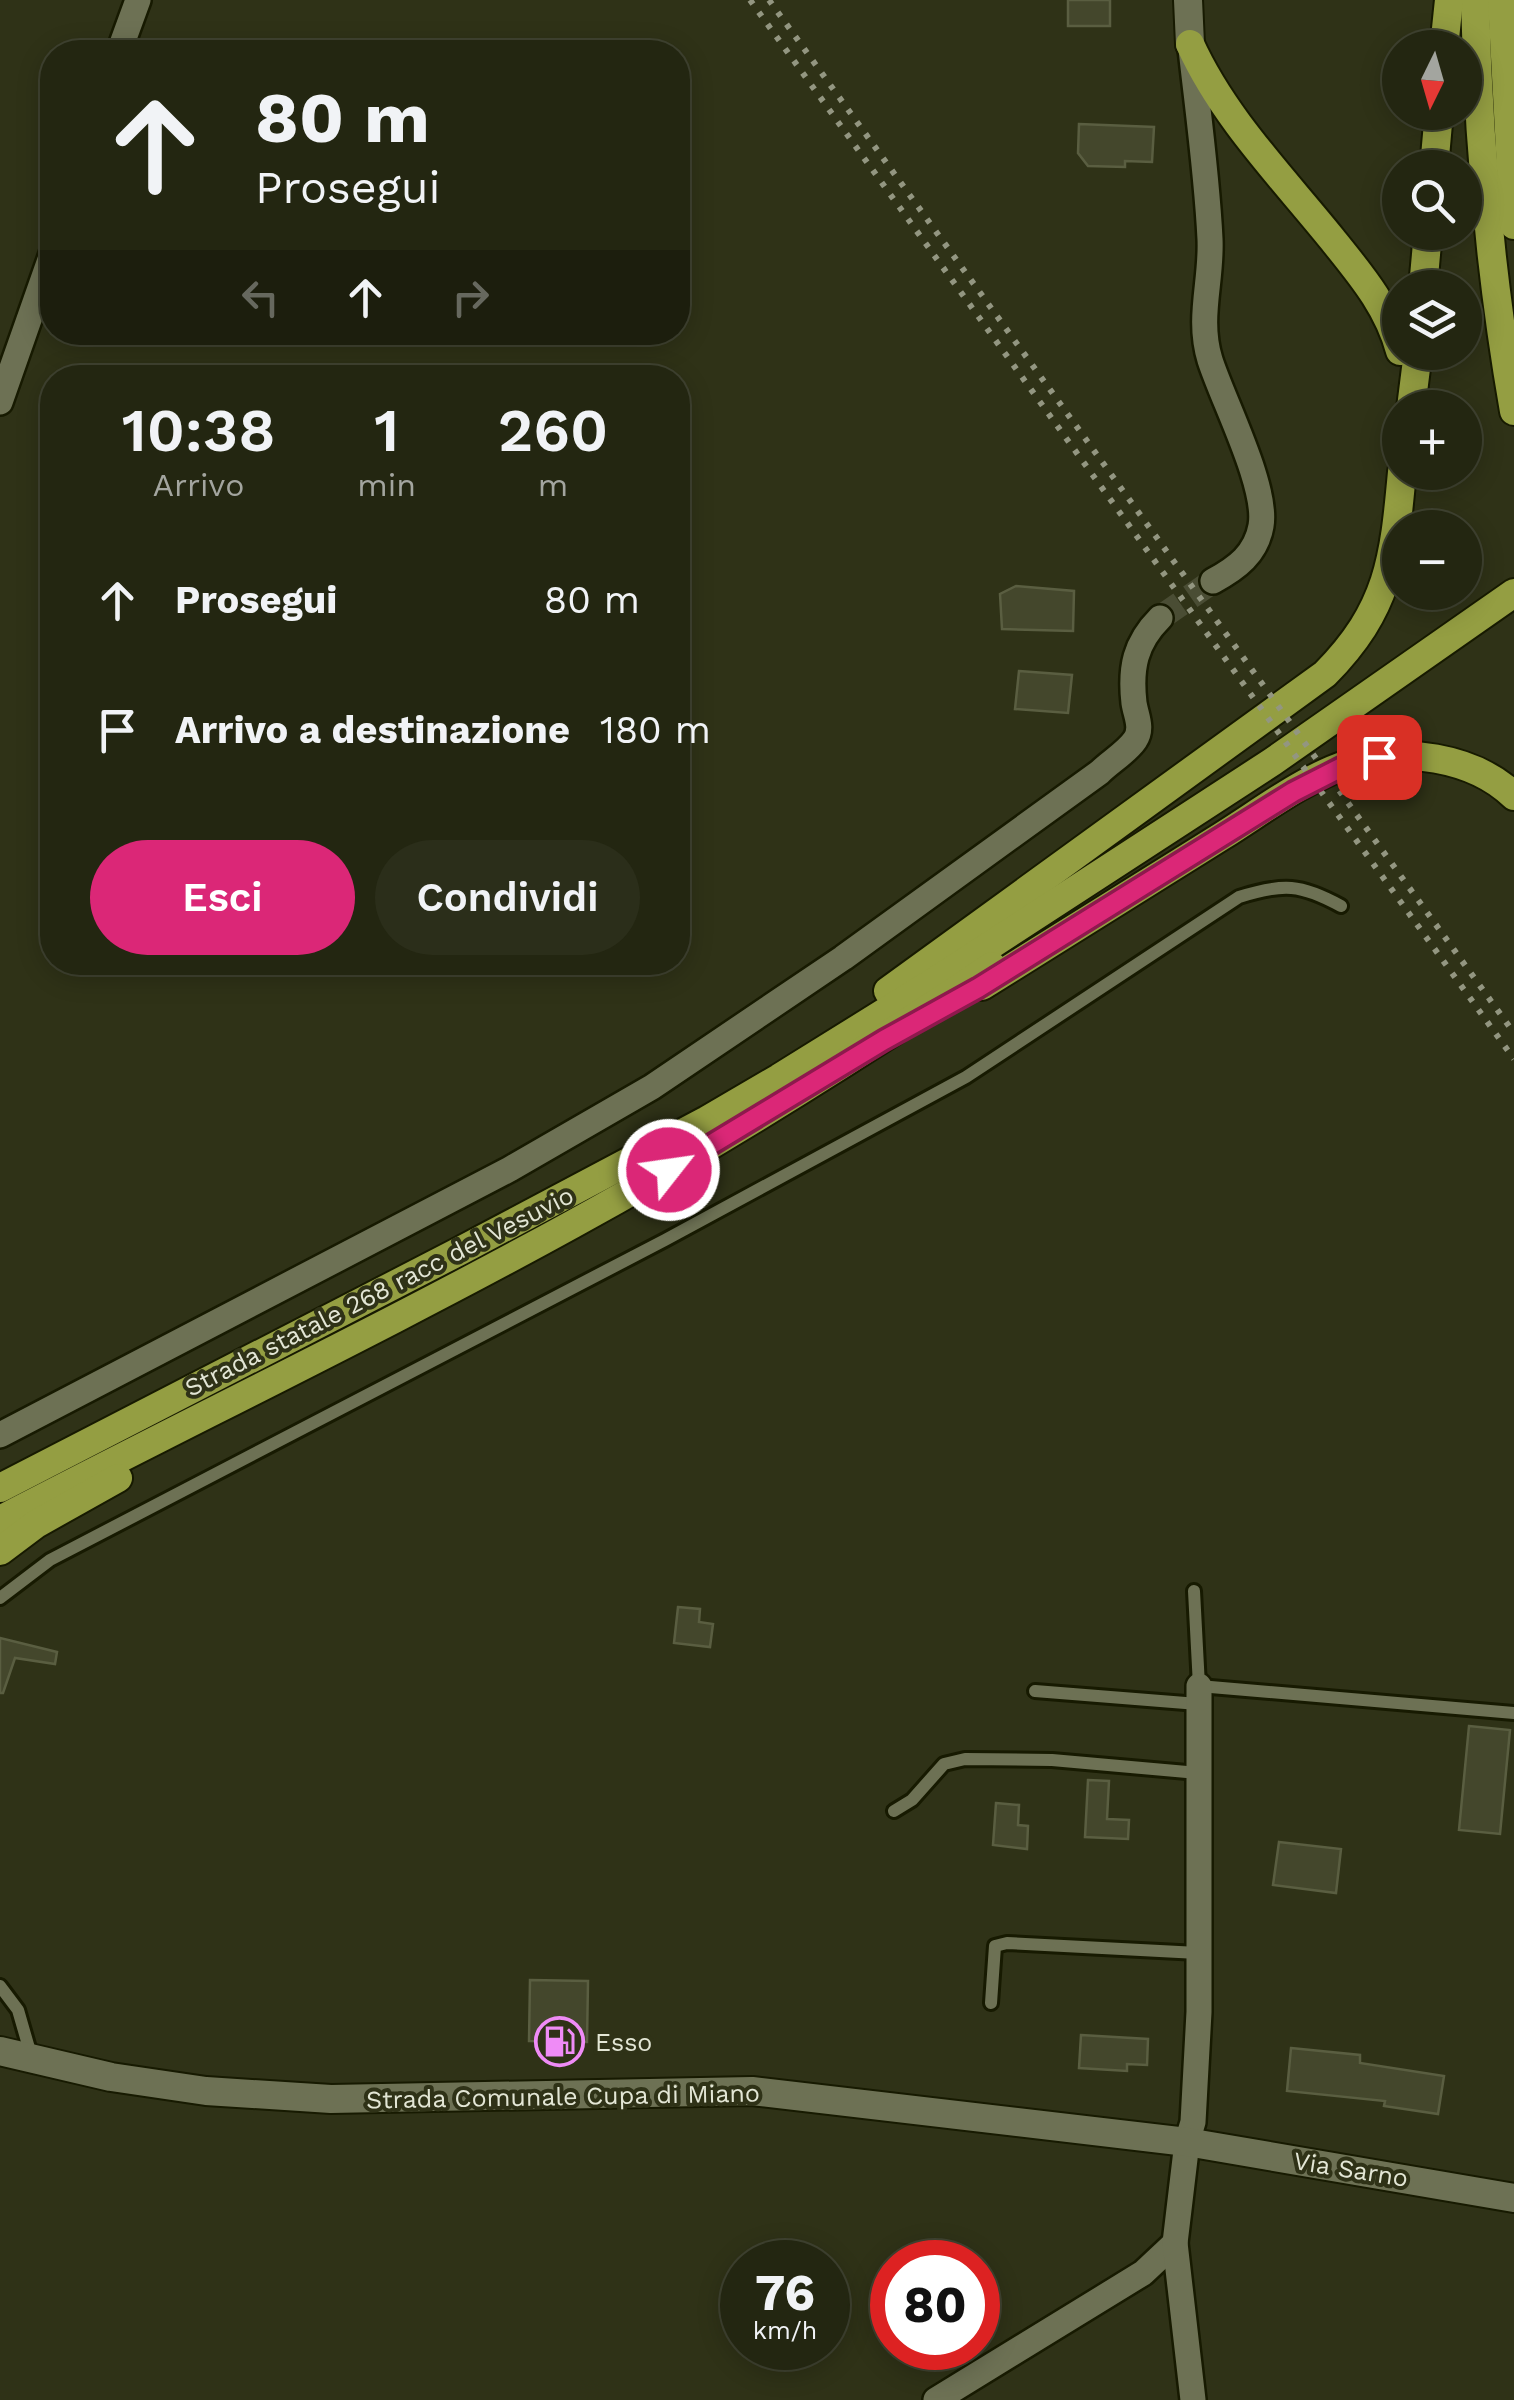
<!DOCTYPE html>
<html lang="it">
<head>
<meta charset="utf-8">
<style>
  :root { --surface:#232611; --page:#2b2e1a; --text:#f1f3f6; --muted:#a3a59f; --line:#404331; --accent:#db2777 }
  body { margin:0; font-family:"Work Sans",sans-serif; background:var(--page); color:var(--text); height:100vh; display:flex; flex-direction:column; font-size:38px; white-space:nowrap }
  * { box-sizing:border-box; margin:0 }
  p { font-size:32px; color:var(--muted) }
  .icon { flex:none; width:55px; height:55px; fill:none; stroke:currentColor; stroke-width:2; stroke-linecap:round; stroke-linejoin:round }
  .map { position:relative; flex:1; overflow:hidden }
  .details { position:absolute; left:40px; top:365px; width:650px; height:610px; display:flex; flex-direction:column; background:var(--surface); border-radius:40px; box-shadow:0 5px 25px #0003,0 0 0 2px var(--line) }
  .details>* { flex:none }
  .hud { position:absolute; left:40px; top:40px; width:650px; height:305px; border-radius:40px; box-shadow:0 5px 25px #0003,0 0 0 2px var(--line); background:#232611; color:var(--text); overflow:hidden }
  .needle { width:65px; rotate:185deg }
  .controls { position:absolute; left:1382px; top:30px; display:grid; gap:20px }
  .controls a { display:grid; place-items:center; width:100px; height:100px; border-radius:50%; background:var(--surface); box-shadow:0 5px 25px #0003,0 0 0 2px var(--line); font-size:50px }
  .speed { position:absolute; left:720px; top:2240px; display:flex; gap:20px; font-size:50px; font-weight:700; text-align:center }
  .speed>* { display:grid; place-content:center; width:130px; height:130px; border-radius:50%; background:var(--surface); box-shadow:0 5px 25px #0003,0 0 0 2px var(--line); line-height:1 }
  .speed small { font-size:25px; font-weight:400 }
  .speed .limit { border:15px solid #d22; background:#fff; color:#111 }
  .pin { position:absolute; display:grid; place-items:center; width:85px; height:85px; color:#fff; margin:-42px; border-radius:20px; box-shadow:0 5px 15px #0006 }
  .me { position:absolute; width:110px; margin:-55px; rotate:60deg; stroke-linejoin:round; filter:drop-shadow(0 0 8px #0008) }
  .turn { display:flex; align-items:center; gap:35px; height:210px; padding:0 50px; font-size:45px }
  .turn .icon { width:130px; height:130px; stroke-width:2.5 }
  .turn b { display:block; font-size:70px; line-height:85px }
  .lanes { display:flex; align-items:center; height:95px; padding:0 50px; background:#0003; justify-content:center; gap:50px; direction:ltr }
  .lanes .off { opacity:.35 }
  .eta { display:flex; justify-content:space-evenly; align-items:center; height:170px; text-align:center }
  .eta b { font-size:60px; font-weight:600; line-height:70px }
  .cta { display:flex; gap:20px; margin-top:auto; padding:20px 50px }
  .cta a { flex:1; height:115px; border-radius:60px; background:var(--accent); color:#fff; font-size:40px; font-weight:600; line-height:115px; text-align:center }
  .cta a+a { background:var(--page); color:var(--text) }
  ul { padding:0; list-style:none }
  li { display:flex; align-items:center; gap:30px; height:130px; padding:0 50px }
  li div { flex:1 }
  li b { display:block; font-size:38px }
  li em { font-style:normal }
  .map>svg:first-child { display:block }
  .building { fill:#44472c; stroke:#5a5e41; stroke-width:2.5 }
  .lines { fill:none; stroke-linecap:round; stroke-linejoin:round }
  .minor-tunnel { stroke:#4a4d34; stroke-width:25; stroke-dasharray:25 12; stroke-linecap:butt }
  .service-casing { stroke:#171a01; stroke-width:18 }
  .minor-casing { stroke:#171a01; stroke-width:30 }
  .tertiary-casing { stroke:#171a01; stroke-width:32 }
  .trunk-casing { stroke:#171a01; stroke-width:32 }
  .service { stroke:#6d7154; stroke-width:12 }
  .minor { stroke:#6d7154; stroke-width:25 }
  .tertiary { stroke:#6d7154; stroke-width:28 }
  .trunk { stroke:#949e42; stroke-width:28 }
  .rail { stroke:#939681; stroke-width:6; stroke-dasharray:5 10; stroke-linecap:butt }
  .route-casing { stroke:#8e194d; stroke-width:25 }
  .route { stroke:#db2777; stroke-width:18 }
  .labels { text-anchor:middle; stroke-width:8; stroke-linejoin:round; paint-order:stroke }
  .street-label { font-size:25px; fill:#e3e6d5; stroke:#2f3217 }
  .poi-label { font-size:25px; fill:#e3e6d5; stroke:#2f3217; text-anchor:start }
</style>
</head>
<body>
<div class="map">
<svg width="1514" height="2400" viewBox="0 0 1514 2400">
  <rect width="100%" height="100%" fill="#2f3217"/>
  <g class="building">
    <rect x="1068" y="0" width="42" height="26"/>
    <polygon points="1079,124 1154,127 1152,162 1125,161 1125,167 1088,166 1078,153"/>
    <polygon points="1016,586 1074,591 1073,631 1002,629 1000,594"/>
    <polygon points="1019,671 1072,675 1068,713 1015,709"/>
    <polygon points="678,1607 700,1609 699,1622 713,1624 710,1647 674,1643"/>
    <polygon points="0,1638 57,1652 55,1664 15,1658 3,1693 0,1693"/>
    <polygon points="1469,1726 1510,1730 1500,1834 1459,1830"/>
    <polygon points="1088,1780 1109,1781 1107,1819 1129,1820 1128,1839 1085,1837"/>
    <polygon points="996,1803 1019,1805 1018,1825 1028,1826 1027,1849 993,1845"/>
    <polygon points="1279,1842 1341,1849 1336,1893 1273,1885"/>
    <polygon points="530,1980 588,1981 587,2042 529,2041"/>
    <polygon points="1081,2035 1148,2039 1147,2065 1127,2064 1127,2071 1079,2068"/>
    <polygon points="1291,2048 1360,2055 1360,2063 1444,2076 1438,2114 1384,2106 1385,2101 1287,2091"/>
  </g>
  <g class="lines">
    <polyline class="minor-tunnel" points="1160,618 1213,581"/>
    <defs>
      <g id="service">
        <polyline points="1194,1591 1199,1686 1514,1713"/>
        <path d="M0,1598L50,1560L665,1240L966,1077L1239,897C1283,883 1301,884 1341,906"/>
        <polyline points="1035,1691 1198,1704"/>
        <polyline points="894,1811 912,1800 944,1764 965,1759 1052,1760 1198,1773"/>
        <polyline points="0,1986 18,2010 31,2055"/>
        <polyline points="991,2003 995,1946 1007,1943 1198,1953"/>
      </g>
      <g id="minor">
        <path d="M1191,49C1198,112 1207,176 1210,239C1212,281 1197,318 1210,360C1223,401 1268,487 1261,526C1256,554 1237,568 1213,581"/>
        <polyline points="119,52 138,0"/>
        <polyline points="0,402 52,254"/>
        <path d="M0,1435L510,1169L652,1087L843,958L1100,772C1110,762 1127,752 1135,740C1143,728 1136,716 1134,703C1130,668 1135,643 1160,618"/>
        <polyline points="936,2400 1143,2273 1175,2243"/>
        <polyline points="1193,2400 1175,2243 1187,2142 1193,2122 1199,2012 1199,1686"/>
      </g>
      <g id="tertiary">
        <polyline points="1188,0 1190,44"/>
        <polyline points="0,2051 111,2077 206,2091 331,2099 752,2091 1187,2142 1514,2198"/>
      </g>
      <g id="trunk">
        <path d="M1475,0C1478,138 1490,274 1514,411"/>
        <polyline points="1502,0 1514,225"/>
        <path d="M1190,44C1223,117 1282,177 1332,239C1360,274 1388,306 1400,351"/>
        <polyline points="1444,48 1449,0"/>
        <polyline points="1434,168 1439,112"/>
        <polyline points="1423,288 1428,232"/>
        <polyline points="1411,408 1418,352"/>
        <path d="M982,986C1062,936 1142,886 1222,836C1262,811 1303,779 1348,764C1401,746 1474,757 1514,796"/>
        <path d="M888,991L1325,674C1389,609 1394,560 1402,472"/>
        <polyline points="0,1488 460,1251 707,1120 779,1078 943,976 1272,762 1514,593"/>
        <path d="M0,1520C190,1421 384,1328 573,1224C717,1145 855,1058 992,966"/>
        <polyline points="0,1551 36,1524 118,1478"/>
      </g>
    </defs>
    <use href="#service" class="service-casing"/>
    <use href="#minor" class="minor-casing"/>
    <use href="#tertiary" class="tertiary-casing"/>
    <use href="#trunk" class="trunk-casing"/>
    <use href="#service" class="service"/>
    <use href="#minor" class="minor"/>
    <use href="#tertiary" class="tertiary"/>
    <use href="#trunk" class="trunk"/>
    <g class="rail">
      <polyline points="750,0 1514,1059"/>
      <polyline points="769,0 1514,1033"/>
    </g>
  </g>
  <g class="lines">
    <defs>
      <polyline id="route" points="669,1170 884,1040 978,988 1293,792 1348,764 1379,757"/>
    </defs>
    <use href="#route" class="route-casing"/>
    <use href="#route" class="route"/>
  </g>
  <defs>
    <symbol id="fuel-ring" viewBox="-11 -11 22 22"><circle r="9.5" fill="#2f3217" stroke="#ef8bf6" stroke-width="1.5"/><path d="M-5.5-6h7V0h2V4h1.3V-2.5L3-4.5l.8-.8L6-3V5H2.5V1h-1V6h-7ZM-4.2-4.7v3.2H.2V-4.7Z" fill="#ef8bf6"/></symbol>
  </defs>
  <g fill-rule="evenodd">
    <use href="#fuel-ring" x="532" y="2014" width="55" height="55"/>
  </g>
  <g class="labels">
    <g class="street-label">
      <text transform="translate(379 1291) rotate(-27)" y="9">Strada statale 268 racc del Vesuvio</text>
      <text transform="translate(563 2096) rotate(-1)" y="9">Strada Comunale Cupa di Miano</text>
      <text transform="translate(1351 2169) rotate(9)" y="9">Via Sarno</text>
    </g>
    <g class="poi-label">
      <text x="595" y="2051">Esso</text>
    </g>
  </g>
</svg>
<div class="controls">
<a><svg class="needle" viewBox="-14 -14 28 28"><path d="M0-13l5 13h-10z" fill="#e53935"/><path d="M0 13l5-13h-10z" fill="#a3a59f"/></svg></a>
<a><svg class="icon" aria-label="search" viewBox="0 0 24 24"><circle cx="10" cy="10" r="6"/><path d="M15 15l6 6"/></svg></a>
<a><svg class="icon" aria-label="layers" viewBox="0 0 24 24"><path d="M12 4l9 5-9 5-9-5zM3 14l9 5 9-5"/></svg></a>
<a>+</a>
<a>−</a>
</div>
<div class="speed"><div>76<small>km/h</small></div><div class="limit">80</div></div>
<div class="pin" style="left:1379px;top:757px;background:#d93025"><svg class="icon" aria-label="arrive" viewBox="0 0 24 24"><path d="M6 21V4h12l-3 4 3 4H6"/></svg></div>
<svg class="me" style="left:669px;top:1170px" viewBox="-20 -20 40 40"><circle r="17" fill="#db2777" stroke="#fff" stroke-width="3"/><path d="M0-11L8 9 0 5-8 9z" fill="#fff"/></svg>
<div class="hud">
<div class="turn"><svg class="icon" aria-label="ahead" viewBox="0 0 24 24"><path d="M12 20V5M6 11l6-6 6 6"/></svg><div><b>80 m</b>Prosegui</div></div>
<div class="lanes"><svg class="icon off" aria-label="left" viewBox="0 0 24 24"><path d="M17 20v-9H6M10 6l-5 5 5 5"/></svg><svg class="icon" aria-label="ahead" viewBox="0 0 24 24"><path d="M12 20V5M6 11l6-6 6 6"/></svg><svg class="icon off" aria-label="right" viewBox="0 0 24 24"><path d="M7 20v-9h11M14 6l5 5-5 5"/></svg></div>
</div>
<section class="details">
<div class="eta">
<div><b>10:38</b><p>Arrivo</p></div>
<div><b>1</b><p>min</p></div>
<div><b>260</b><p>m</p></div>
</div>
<ul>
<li><svg class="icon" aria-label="ahead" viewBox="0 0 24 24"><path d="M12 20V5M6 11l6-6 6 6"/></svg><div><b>Prosegui</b></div><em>80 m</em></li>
<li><svg class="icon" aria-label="arrive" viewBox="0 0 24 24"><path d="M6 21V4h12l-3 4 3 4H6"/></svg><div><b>Arrivo a destinazione</b></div><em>180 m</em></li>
</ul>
<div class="cta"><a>Esci</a><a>Condividi</a></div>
</section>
</div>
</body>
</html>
